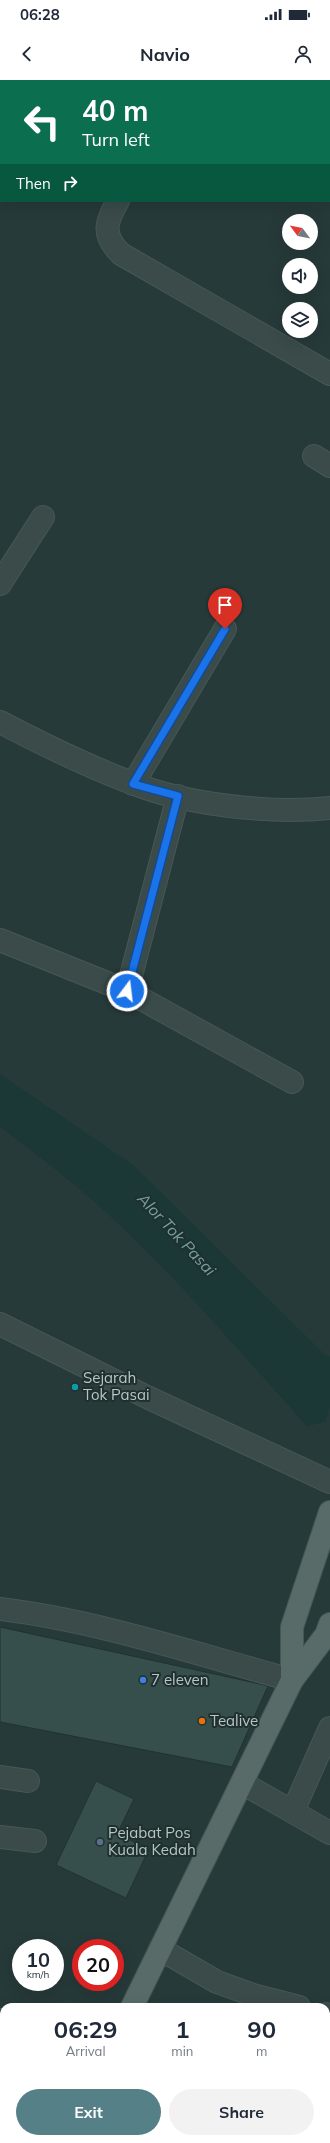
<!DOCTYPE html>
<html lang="en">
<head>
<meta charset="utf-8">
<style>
  :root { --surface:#fff; --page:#f2f2f3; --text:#1f2937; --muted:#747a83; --accent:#558087 }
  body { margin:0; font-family:Mulish,sans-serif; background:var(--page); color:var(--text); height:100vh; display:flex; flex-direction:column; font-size:15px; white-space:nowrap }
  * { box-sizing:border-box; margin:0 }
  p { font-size:13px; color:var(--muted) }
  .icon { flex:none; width:22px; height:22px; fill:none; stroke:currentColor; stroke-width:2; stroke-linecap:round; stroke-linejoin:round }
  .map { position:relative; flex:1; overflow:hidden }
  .details { position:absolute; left:0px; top:1923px; width:330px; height:140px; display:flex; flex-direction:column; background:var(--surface); border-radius:12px 12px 0 0; box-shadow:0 4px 16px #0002 }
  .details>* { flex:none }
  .guide { position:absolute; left:0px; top:0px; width:330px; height:122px; box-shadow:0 4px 16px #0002; background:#0b6e4f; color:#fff; overflow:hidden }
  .needle { width:26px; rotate:302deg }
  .buttons { position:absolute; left:282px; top:134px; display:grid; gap:8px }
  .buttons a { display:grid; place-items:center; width:36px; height:36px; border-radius:50%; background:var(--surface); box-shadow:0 4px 16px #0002; font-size:20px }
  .speed { position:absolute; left:12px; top:1859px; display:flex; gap:8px; font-size:20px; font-weight:700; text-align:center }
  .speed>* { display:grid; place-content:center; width:52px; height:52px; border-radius:50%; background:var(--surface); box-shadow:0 4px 16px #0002; line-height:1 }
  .speed small { font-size:10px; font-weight:400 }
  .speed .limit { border:6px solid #d22; background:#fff; color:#111 }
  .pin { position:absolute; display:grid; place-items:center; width:34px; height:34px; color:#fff; margin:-41px -17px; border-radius:50% 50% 50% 0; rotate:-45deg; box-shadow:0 0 4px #0007 }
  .pin .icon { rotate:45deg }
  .me { position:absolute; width:44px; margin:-22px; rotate:15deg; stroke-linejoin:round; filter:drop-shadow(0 0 3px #0008) }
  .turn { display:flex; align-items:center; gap:14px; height:84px; padding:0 16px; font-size:18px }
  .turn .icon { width:52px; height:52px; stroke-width:2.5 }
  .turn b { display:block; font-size:28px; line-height:34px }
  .then { display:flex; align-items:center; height:38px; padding:0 16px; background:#0003; gap:8px; font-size:15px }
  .eta { display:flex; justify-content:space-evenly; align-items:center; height:68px; text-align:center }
  .eta b { font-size:24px; font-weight:700; line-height:28px }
  .action { display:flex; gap:8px; margin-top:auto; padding:8px 16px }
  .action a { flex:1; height:46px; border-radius:24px; background:var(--accent); color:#fff; font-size:16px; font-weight:700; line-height:46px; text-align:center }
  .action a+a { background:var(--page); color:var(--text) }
  .status { display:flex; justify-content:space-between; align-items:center; height:28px; padding:0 20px; background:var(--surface); direction:ltr }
  .status svg { height:11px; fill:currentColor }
  header { display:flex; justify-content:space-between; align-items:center; height:52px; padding:0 16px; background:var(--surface); font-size:18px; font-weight:700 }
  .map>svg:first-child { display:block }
  .water { fill:#1b3736 }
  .building { fill:#364e4c; stroke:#213231 }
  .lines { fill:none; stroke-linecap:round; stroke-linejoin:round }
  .minor-casing { stroke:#465756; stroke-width:24 }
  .major-casing { stroke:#465756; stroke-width:24 }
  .minor { stroke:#3a4b4a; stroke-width:22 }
  .major { stroke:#586b69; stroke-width:22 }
  .route-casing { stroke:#114b97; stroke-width:10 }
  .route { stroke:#1a73e8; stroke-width:7 }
  .culture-dot { fill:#0f9aa8; stroke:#1f302f; stroke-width:1.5 }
  .shop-dot { fill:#3f7fe0; stroke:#1f302f; stroke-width:1.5 }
  .food-dot { fill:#e8710a; stroke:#1f302f; stroke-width:1.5 }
  .service-dot { fill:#5c6f8a; stroke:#1f302f; stroke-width:1.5 }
  .labels { text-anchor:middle; stroke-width:4; stroke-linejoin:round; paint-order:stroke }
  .poi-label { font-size:15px; fill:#b6c6c6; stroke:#1f302f; text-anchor:start }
  .water-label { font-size:16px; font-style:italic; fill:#73a19e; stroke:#1f302f }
</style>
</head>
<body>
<div class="status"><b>06:28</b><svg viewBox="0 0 49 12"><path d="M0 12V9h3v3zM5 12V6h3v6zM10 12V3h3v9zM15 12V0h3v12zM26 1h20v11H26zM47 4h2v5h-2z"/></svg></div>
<header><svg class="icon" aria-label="back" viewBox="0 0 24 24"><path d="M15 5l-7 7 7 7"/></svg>Navio<svg class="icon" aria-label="person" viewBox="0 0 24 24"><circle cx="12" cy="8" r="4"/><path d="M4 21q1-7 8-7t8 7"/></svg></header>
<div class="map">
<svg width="330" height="2063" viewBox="0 0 330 2063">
  <rect width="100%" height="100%" fill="#263a39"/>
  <g class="water">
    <polygon points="0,0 38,0 1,1 0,74"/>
    <path d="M0,994L134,1086L323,1273L330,1277V1326L325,1342L307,1346C242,1275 180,1200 109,1135C75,1103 37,1075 0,1047Z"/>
  </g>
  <g class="building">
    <polygon points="0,1547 260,1604 268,1606 232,1687 0,1642"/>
    <polygon points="96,1701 134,1719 117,1754 149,1769 126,1818 56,1785"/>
  </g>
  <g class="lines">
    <defs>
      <g id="minor">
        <polyline points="321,0 324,1"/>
        <polyline points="190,1 190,0"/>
        <path d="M118,121C105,143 102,155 121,174L330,294"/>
        <polyline points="314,376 330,386"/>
        <polyline points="0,504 43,437"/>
        <path d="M0,642C42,664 87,686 132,703C187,725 271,734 330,728"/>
        <polyline points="133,704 225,549"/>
        <polyline points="0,860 127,911 292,1002"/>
        <polyline points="127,911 178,716"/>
        <polyline points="0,1244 149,1318 330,1402"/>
        <path d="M0,1529C99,1541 196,1574 292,1600"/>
        <polyline points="0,1697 28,1701"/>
        <polyline points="242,1703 330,1753"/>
        <polyline points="293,1731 330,1648"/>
        <polyline points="0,1757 35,1761"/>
        <polyline points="160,1869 217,1902 256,1916 299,1927"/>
        <polyline points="326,1934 330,1935"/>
        <polyline points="0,1940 4,1940"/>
      </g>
      <g id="major">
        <polyline points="292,1600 292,1547 330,1432"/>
        <polyline points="132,1927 292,1600 326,1555 330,1544"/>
        <polyline points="75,2063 77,2059"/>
      </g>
    </defs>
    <use href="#minor" class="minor-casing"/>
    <use href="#major" class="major-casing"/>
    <use href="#minor" class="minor"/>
    <use href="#major" class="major"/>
  </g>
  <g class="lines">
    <defs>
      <polyline id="route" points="127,911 178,716 133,704 225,549"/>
    </defs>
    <use href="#route" class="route-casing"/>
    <use href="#route" class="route"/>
  </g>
  <circle class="culture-dot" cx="75" cy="1307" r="4"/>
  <circle class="shop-dot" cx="143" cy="1600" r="4"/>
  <circle class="food-dot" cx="202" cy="1641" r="4"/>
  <circle class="service-dot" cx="100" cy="1762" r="4"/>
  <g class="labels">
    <g class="poi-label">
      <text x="83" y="1303">Sejarah<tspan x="83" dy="17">Tok Pasai</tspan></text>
      <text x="151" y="1605">7 eleven</text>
      <text x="210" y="1646">Tealive</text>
      <text x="108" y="1758">Pejabat Pos<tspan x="108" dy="17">Kuala Kedah</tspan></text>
    </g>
    <g class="water-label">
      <text transform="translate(177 1154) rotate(47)" y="6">Alor Tok Pasai</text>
    </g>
  </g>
</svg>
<div class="buttons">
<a><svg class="needle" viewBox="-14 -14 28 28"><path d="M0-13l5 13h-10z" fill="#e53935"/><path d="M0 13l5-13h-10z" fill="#747a83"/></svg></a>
<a><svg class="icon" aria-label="sound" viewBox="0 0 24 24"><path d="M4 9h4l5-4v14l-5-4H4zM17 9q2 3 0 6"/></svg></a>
<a><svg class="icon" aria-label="layers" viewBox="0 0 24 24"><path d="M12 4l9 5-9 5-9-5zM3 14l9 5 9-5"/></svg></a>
</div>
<div class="speed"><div>10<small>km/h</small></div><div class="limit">20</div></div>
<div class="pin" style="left:225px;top:549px;background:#d93025"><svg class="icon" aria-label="arrive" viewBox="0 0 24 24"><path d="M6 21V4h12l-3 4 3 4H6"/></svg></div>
<svg class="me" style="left:127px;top:911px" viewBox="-20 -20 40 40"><circle r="17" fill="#1a73e8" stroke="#fff" stroke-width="3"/><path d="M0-11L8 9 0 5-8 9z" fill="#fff"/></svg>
<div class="guide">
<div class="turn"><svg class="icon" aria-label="left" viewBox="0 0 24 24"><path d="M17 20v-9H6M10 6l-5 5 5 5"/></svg><div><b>40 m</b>Turn left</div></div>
<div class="then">Then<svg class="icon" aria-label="right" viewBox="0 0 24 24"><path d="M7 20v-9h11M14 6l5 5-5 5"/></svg></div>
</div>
<section class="details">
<div class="eta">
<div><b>06:29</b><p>Arrival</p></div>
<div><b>1</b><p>min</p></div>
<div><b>90</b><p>m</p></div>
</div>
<div class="action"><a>Exit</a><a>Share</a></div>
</section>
</div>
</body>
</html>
